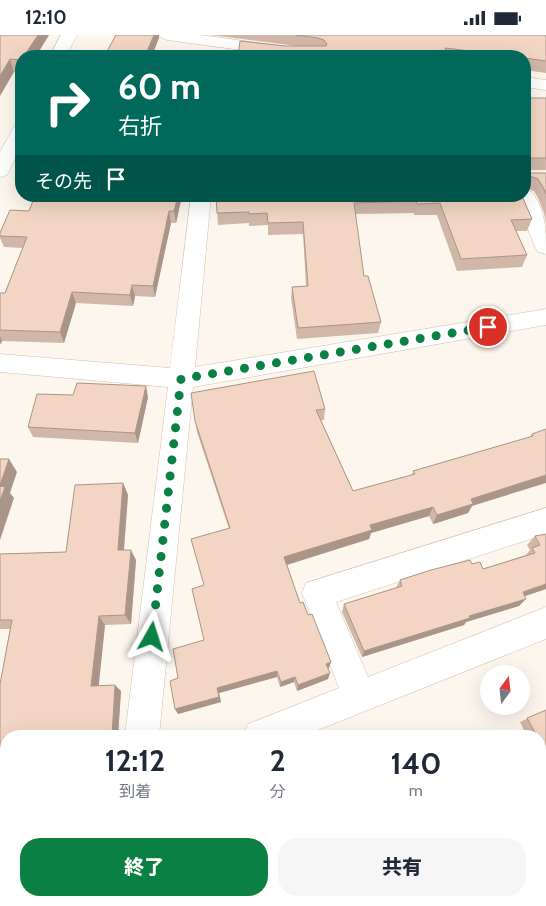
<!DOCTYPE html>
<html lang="ja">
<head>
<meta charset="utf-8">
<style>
  :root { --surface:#fff; --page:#f6f6f7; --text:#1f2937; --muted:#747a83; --accent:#0b8043 }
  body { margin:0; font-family:Cabin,"Noto Sans JP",sans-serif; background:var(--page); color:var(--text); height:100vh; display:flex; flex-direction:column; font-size:19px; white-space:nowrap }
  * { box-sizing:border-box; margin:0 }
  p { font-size:16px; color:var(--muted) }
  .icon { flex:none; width:28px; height:28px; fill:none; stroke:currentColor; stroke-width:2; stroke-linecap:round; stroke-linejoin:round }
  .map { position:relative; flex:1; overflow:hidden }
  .side { position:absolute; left:0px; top:695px; width:546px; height:176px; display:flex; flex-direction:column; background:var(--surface); border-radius:20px 20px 0 0; box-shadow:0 5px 20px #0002 }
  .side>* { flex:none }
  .top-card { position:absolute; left:15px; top:15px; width:516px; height:152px; border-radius:20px; box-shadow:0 5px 20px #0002; background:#00695c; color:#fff; overflow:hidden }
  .needle { width:32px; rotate:15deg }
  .controls { position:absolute; left:480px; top:630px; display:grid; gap:10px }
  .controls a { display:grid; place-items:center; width:50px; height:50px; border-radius:50%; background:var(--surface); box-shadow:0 5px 20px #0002; font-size:25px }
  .pin { position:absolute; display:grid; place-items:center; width:42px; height:42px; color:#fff; margin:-21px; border:2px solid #fff; border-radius:50%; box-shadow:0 1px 5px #0007 }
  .me { position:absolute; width:55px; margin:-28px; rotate:6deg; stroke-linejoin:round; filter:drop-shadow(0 0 4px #0008) }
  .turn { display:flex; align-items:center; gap:18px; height:105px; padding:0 20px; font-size:22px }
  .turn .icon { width:65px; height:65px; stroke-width:2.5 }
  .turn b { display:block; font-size:35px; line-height:42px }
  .then { display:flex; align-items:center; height:48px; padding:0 20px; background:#0003; gap:10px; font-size:19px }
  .eta { display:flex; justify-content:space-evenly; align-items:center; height:85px; text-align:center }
  .eta b { font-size:30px; font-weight:800; line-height:35px }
  .primary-button { display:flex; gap:10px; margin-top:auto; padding:10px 20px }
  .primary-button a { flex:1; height:58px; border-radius:20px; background:var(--accent); color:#fff; font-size:20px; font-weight:800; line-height:58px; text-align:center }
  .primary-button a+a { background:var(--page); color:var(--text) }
  .status { display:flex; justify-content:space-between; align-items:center; height:35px; padding:0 25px; background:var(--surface); direction:ltr }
  .status svg { height:14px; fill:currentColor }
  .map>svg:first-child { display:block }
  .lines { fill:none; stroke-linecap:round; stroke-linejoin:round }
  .minor-casing { stroke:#d1beb0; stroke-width:1 }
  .minor { fill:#fff; fill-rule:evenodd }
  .wall { fill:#d1b7a8 }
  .shaded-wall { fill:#aa9588 }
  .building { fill:#f3d5c3; stroke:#aa9588 }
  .route { stroke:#0b8043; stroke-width:9; stroke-dasharray:0 16.2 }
</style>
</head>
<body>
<div class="status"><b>12:10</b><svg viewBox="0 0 49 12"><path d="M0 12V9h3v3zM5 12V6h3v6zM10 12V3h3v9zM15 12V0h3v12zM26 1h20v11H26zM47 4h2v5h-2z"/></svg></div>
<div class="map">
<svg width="546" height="871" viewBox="0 0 546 871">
  <rect width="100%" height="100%" fill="#fdf6ec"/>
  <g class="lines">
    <defs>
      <g id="minor">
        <polygon points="61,0 77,0 66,21 50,21"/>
        <polygon points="159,0 200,0 317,16 323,18 325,21 285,21 167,5 162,3"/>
        <polygon points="525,42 546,45 546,55 525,52"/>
        <polygon points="21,89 21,112 7,140 0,142 0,117 15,90"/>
        <path d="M525,155L532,157C546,177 546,195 546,219L538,217L535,212L515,161H525Z"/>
        <polygon points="191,161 211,161 195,332 546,274 546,290 193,352 159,701 125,701 168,352 0,337 0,319 170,333"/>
        <polygon points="546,473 546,499 336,567 368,642 546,572 546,604 303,701 243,701 248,689 339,653 302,558 306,548"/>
        <polygon points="6,781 6,819 0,821 0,783"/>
        <polygon points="135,865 175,865 176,871 136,871"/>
      </g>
    </defs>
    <use href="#minor" class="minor-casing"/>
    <use href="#minor" class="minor"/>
  </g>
  <g class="wall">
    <polygon points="0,0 49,0 36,21 21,21 21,38 14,37"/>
    <polygon points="210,0 546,0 546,38 525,35 525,21 238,21 285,11 297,11"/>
    <polygon points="525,63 546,63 546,135 528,135 528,138 546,138 546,188 544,178 538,163 534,156 525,153 525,154"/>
    <polygon points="35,161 182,161 176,188 171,188 155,262 135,261 133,271 76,268 64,308 2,306 1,309 0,309 0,258 5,258 23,213 4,212 0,203 0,198 29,176"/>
    <polygon points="216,161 522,161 532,184 527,196 516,196 527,220 522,232 457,236 437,180 414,180 414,178 355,179 364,241 381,287 378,298 297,304 291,263 292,252 306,251 303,199 268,200 268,190 249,191 249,188 218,190"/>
    <polygon points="148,362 138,408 33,402 28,392"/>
    <polygon points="325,374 324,385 321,385 353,456 412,440 413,436 530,402 532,399 546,394 472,471 468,478 433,489 429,481 371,498 369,504 287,530 300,568 329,633 328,634 328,644 297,656 294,647 280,652 277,642 219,658 221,667 178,679 178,643 204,605 204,550 229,494 197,397 195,386"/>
    <polygon points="123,448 128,460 124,515 136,525 131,589 105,590 98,651 121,656 118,701 6,701 6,725 0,725 0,649 10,594 0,594 0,519 66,517"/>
    <polygon points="546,499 546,554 525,561 519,571 466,587 464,590 362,622 342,577 344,569 396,553 400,545 472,529 483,534 526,520 530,515 527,510 535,501"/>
    <polygon points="546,675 546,737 540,725 540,701 527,701 520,687"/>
    <polygon points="546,828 546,871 456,871 468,865 540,865 540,830"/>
  </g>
  <g class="shaded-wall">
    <polygon points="38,0 49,0 36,21 24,21"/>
    <polygon points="154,0 159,0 159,3 152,21 145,21"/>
    <polygon points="10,24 14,37 0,61 0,41"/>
    <polygon points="178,161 182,161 176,188 174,176"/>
    <polygon points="169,176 171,188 155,262 153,251"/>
    <polygon points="132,250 135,261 133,271 130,260"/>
    <polygon points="72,257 76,268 64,308 60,297"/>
    <polygon points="0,301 2,306 1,309 0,306"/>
    <polygon points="146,351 148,362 138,408 135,398"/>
    <polygon points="9,424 17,437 10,458 14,463 0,505 0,450"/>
    <polygon points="546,440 546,448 472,471 468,478 433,489 437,480 471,464"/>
    <polygon points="123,448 128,460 123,525 118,515"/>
    <polygon points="433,472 429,481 371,498 369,504 283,531 284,522 370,490"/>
    <polygon points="131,515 136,525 131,589 125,580"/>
    <polygon points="546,549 546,554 516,564 523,557"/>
    <polygon points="526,564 519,571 466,587 464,590 362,622 364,616 469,581"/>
    <polygon points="99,581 105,590 98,658 91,651"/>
    <polygon points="331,627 329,633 324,635 326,629"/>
    <polygon points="277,636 277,642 219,658 221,667 178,679 175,674 217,653"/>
    <polygon points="330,638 328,644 297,656 298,650"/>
    <polygon points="295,642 294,647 280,652 281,647"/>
    <polygon points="115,650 121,656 118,701 112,701"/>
    <polygon points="84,865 93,865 94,871 85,871"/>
  </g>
  <g class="building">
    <polygon points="0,0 38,0 24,21 21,21 21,25 10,24 0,41"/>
    <polygon points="116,0 154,0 145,21 66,21 67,18 105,20"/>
    <polygon points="296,0 546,0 546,26 525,23 525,21 512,21 445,13 448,21 238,21 240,6 285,11 326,11 327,9 324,5 318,3"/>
    <polygon points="525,63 546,63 546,123 528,123 528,138 546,138 546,159 543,152 538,144 530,141 528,143 528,147 525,147"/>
    <polygon points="35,161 178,161 174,176 169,176 153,251 132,250 130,260 72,257 60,297 0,295 0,258 5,258 27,202 0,201 0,198 10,175 29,176"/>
    <polygon points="216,161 522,161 532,184 511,185 527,220 461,224 440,168 417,169 416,166 354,168 364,241 368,241 381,287 298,293 292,252 308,251 303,187 268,188 267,178 249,179 249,177 217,178"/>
    <polygon points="314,336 325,374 316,375 353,456 415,439 413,436 533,401 532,399 546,394 546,440 471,464 473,469 437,480 433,472 370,490 372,495 284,522 300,568 303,567 308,580 312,579 331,627 326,629 330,638 298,650 295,642 281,647 277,636 217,653 219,662 175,674 170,646 178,643 173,614 204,605 192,554 204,550 191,504 230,493 195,386 191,358"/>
    <polygon points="77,348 146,351 135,398 28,392 37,359 73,360"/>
    <polygon points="0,424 9,424 0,450"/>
    <polygon points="123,448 118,515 131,515 125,580 99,581 91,651 115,650 112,701 6,701 6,720 0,720 0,649 12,585 0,585 0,519 66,517 75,450"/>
    <polygon points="0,451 5,452 0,466"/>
    <polygon points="546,499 546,549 523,557 526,564 469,581 470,583 364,616 344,569 402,551 400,545 431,535 470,525 472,529 480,527 483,534 535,518 532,513 540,510 535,501"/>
    <polygon points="546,675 546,718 540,707 540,701 537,701 527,683"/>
    <polygon points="546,832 546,871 466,871 479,865 540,865 540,835"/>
    <polygon points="6,859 6,865 84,865 85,871 0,871 0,861"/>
  </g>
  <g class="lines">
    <polyline class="route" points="152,602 181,344 488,292"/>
  </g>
</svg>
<div class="controls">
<a><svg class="needle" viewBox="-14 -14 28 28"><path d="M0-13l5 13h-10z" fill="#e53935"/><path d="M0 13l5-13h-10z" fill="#747a83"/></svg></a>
</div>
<div class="pin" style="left:488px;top:292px;background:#d93025"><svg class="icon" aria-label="arrive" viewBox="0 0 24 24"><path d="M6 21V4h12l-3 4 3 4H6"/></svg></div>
<svg class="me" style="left:152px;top:602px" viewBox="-20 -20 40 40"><path d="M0-17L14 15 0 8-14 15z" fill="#0b8043" stroke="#fff" stroke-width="4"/></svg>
<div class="top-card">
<div class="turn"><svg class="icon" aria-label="right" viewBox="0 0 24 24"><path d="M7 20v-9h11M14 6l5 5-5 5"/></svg><div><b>60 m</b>右折</div></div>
<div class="then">その先<svg class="icon" aria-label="arrive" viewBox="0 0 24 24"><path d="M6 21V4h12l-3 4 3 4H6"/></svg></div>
</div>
<section class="side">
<div class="eta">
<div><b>12:12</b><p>到着</p></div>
<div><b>2</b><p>分</p></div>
<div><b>140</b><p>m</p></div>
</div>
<div class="primary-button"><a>終了</a><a>共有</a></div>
</section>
</div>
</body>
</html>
